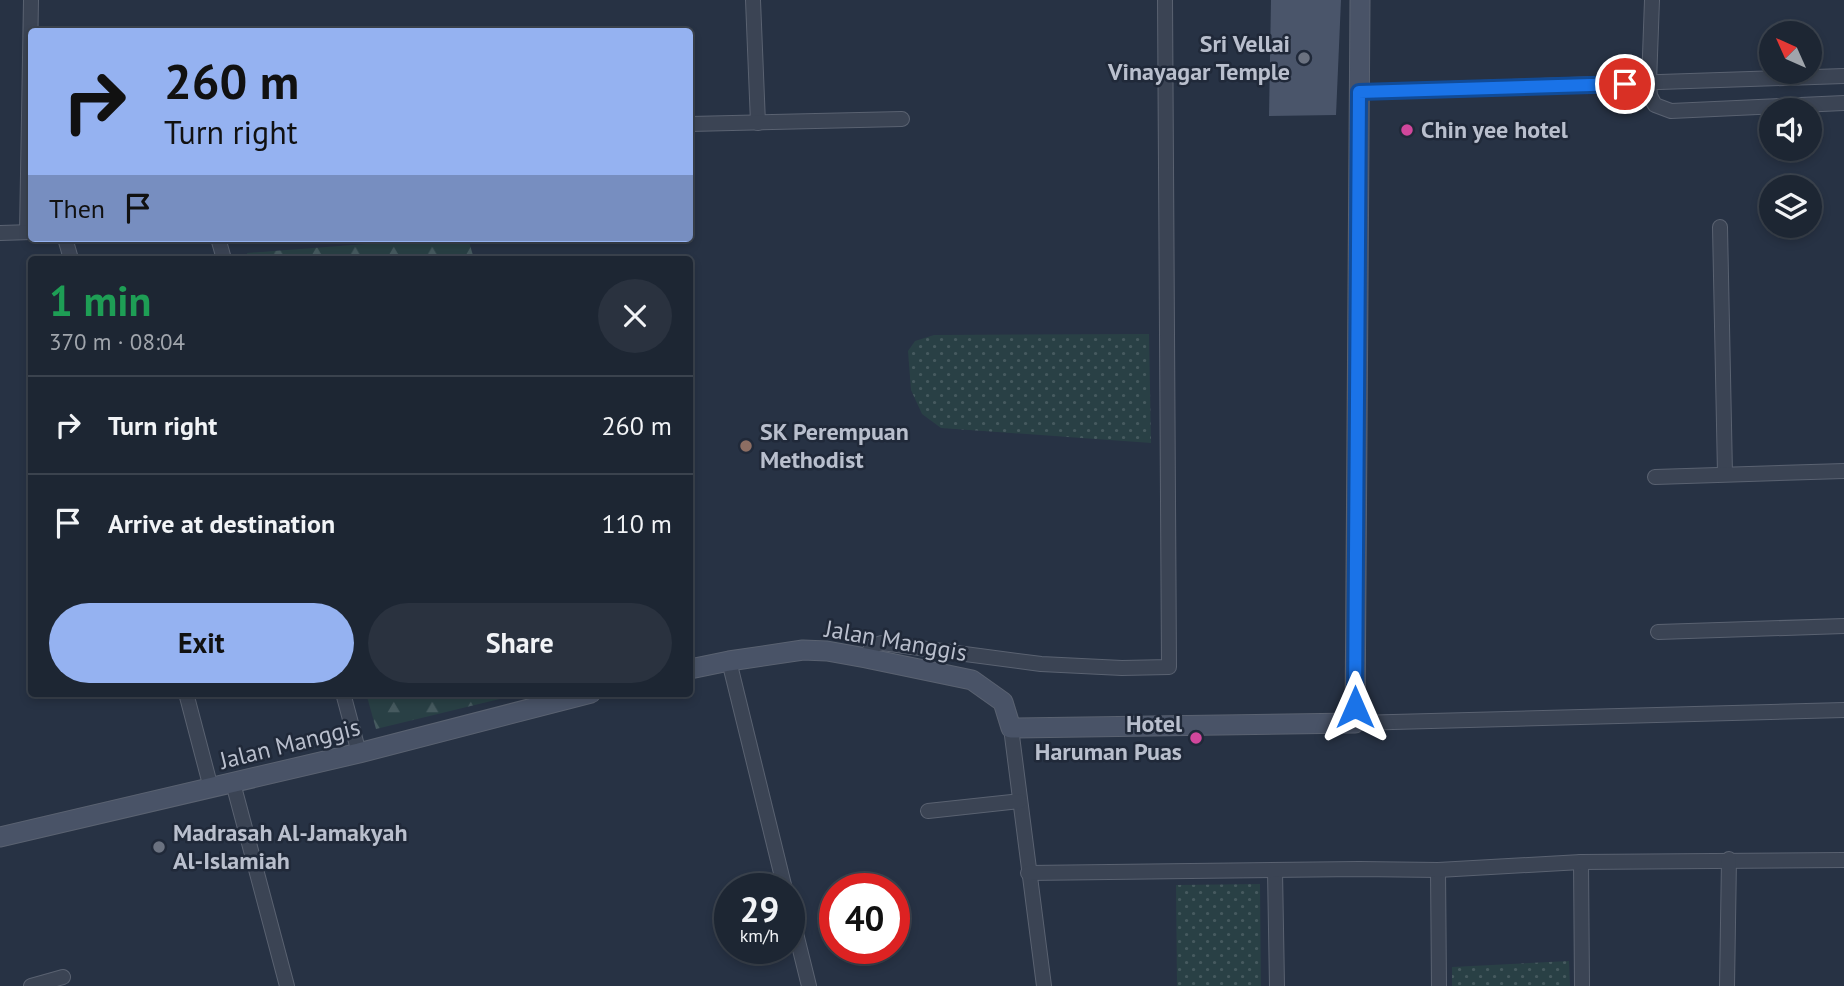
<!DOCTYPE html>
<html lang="en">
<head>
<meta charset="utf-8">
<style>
  :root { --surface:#1d2633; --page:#2a323f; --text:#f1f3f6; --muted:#a0a5ac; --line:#3b434e; --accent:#95b2f1 }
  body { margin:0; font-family:"PT Sans",sans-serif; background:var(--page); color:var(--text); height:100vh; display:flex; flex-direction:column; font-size:26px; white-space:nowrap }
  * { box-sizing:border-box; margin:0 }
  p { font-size:23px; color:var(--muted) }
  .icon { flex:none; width:38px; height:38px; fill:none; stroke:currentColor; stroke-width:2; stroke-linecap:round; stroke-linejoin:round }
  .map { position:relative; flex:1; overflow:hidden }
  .drawer { position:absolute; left:28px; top:256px; width:665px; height:441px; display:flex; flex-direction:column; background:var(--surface); border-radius:7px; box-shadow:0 4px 10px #0003,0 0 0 2px var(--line) }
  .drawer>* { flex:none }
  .hud { position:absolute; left:28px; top:28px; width:665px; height:214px; border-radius:7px; box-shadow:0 4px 10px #0003,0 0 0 2px var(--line); background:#95b2f1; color:#111; overflow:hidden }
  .needle { width:46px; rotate:315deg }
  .tools { position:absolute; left:1759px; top:21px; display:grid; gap:14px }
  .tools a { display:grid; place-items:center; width:63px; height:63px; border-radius:50%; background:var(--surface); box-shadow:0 4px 10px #0003,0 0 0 2px var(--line); font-size:35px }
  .speed { position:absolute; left:714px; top:873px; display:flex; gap:14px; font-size:35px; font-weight:700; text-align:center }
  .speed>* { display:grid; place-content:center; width:91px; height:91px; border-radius:50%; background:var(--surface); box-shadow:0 4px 10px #0003,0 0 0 2px var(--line); line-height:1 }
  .speed small { font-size:18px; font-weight:400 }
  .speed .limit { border:10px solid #d22; background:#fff; color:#111 }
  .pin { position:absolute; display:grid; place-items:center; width:60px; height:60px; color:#fff; margin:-30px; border:4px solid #fff; border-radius:50%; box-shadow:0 2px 7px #0007 }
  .me { position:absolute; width:77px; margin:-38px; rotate:0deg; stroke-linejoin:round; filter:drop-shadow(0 0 5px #0008) }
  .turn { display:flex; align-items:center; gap:24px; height:147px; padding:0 21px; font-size:32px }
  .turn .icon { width:91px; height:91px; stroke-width:2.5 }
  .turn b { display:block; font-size:49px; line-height:60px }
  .then { display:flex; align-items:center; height:66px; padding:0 21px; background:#0003; gap:14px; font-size:26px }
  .round { display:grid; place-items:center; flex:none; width:74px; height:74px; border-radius:37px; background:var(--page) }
  .headline { display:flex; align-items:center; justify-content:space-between; height:119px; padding:0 21px }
  h1 { font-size:42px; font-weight:700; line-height:52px; color:#1e9e55 }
  .button { display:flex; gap:14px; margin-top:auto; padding:14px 21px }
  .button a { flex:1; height:80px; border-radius:42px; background:var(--accent); color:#111; font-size:28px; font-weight:700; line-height:80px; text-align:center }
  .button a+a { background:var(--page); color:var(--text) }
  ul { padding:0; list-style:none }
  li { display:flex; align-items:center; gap:21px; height:98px; padding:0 21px; border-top:2px solid var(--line) }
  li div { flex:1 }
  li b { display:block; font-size:26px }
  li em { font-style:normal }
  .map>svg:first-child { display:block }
  .forest { fill:url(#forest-firs) }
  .park { fill:url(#park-dots) }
  .building { fill:#4a556a }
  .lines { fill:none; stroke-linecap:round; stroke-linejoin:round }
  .street-casing { stroke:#5a6271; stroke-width:16 }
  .secondary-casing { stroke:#5a6271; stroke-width:21 }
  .street { stroke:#3b4454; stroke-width:14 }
  .secondary { stroke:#495367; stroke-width:19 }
  .route-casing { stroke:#114b97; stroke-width:18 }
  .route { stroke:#1a73e8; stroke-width:12 }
  .worship-dot { fill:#6b7280; stroke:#202939; stroke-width:2.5 }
  .hotel-dot { fill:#d1479c; stroke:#202939; stroke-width:2.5 }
  .education-dot { fill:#8d6e63; stroke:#202939; stroke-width:2.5 }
  .labels { text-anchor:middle; stroke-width:5; stroke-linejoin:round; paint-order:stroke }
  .poi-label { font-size:24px; font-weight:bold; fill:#b9bfcd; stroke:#202939; text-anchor:start }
  .street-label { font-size:24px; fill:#b9bfcd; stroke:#202939 }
</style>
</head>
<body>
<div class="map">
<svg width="1844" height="986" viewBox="0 0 1844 986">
  <defs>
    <pattern id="forest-firs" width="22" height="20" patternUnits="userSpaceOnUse" patternTransform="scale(1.75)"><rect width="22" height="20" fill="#294045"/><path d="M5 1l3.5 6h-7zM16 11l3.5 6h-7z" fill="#465a5f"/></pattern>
    <pattern id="park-dots" width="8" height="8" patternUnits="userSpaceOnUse" patternTransform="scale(1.75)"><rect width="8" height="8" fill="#294045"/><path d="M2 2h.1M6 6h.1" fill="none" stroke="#465a5f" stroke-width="1.8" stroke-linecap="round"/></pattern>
  </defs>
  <rect width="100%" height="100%" fill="#273244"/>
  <g class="forest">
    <polygon points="444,238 468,238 474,259 248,259 247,253"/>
    <polygon points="366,693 524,693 376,729"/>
  </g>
  <g class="park">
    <polygon points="1149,334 1151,443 941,428 922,414 911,390 908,351 915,341 934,335"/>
    <polygon points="1260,884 1261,986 1177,986 1176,885"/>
    <polygon points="1569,961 1570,986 1452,986 1452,967"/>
  </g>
  <polygon class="building" points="1271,0 1341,0 1336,115 1269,116"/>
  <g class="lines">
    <defs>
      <g id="street">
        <polyline points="753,0 758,123"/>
        <polyline points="1652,0 1649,83 1650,96 1655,105 1671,111 1844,103"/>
        <polyline points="1359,92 1844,76"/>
        <polyline points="690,124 902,119"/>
        <polyline points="1720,227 1725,474"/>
        <polyline points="27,232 31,0"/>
        <polyline points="0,233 32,232"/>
        <polyline points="65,238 71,259"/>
        <polyline points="218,238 224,259"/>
        <polyline points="1655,477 1844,471"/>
        <polyline points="1658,632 1844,626"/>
        <polyline points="866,658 872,646 882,643 1041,664 1122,668 1169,667 1165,0"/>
        <polyline points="729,661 785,889"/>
        <polyline points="186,693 211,788"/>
        <polyline points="343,693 359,753"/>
        <polyline points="1355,723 1844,710"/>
        <polyline points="1011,728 1044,986"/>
        <polyline points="233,783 287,986"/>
        <polyline points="928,811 1020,801"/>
        <polyline points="1581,862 1582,986"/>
        <polyline points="1438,870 1439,986"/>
        <polyline points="1275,871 1277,986"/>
        <polyline points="1028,873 1359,869 1438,870 1581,862 1844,860"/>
        <polyline points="789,905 809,986"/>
        <polyline points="31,986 63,977"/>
        <polyline points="1727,986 1729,859"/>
      </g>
      <g id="secondary">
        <polyline points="690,669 729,661 803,650 827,651 866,658 972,680 1003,702 1011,728 1355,723 1360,0"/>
        <polyline points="0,837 359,753 591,693"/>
      </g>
    </defs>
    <use href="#street" class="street-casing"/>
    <use href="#secondary" class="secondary-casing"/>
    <use href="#street" class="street"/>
    <use href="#secondary" class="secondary"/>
  </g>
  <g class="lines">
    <defs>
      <polyline id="route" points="1355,707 1359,92 1625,84"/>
    </defs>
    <use href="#route" class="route-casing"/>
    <use href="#route" class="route"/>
  </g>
  <g class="worship-dot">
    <circle cx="1304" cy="58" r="7"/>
    <circle cx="159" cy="847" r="7"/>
  </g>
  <g class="hotel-dot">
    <circle cx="1407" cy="130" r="7"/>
    <circle cx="1196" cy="738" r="7"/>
  </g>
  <circle class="education-dot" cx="746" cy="446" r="7"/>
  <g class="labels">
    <g class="poi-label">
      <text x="1290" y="52" text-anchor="end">Sri Vellai<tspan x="1290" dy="28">Vinayagar Temple</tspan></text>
      <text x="1421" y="138">Chin yee hotel</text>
      <text x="760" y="440">SK Perempuan<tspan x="760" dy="28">Methodist</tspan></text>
      <text x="1182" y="732" text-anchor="end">Hotel<tspan x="1182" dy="28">Haruman Puas</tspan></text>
      <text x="173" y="841">Madrasah Al-Jamakyah<tspan x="173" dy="28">Al-Islamiah</tspan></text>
    </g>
    <g class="street-label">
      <text transform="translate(896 641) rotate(10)" y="8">Jalan Manggis</text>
      <text transform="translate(290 744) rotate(-14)" y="8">Jalan Manggis</text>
    </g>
  </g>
</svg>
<div class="tools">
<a><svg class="needle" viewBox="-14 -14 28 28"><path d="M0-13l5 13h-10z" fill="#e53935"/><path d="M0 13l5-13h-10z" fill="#a0a5ac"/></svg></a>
<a><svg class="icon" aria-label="sound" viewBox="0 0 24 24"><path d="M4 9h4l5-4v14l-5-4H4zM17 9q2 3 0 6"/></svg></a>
<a><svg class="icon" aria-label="layers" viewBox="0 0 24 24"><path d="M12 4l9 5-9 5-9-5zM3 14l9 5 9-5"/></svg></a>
</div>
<div class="speed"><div>29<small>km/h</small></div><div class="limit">40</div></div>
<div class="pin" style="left:1625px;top:84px;background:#d93025"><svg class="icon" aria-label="arrive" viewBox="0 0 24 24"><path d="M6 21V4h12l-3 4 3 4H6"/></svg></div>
<svg class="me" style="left:1355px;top:707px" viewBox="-20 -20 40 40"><path d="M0-17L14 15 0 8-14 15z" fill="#1a73e8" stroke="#fff" stroke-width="4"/></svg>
<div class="hud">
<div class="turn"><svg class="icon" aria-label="right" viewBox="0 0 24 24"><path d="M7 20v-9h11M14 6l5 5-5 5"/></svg><div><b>260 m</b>Turn right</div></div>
<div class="then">Then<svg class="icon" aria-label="arrive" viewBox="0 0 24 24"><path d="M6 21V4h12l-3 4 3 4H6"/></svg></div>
</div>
<section class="drawer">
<div class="headline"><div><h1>1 min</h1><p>370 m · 08:04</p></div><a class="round"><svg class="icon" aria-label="close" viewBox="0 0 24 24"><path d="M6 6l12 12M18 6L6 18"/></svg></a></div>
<ul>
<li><svg class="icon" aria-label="right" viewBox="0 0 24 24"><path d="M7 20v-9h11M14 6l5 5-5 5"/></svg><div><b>Turn right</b></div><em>260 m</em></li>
<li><svg class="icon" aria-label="arrive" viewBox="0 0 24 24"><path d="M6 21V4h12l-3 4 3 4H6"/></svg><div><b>Arrive at destination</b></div><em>110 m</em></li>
</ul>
<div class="button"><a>Exit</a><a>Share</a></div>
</section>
</div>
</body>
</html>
